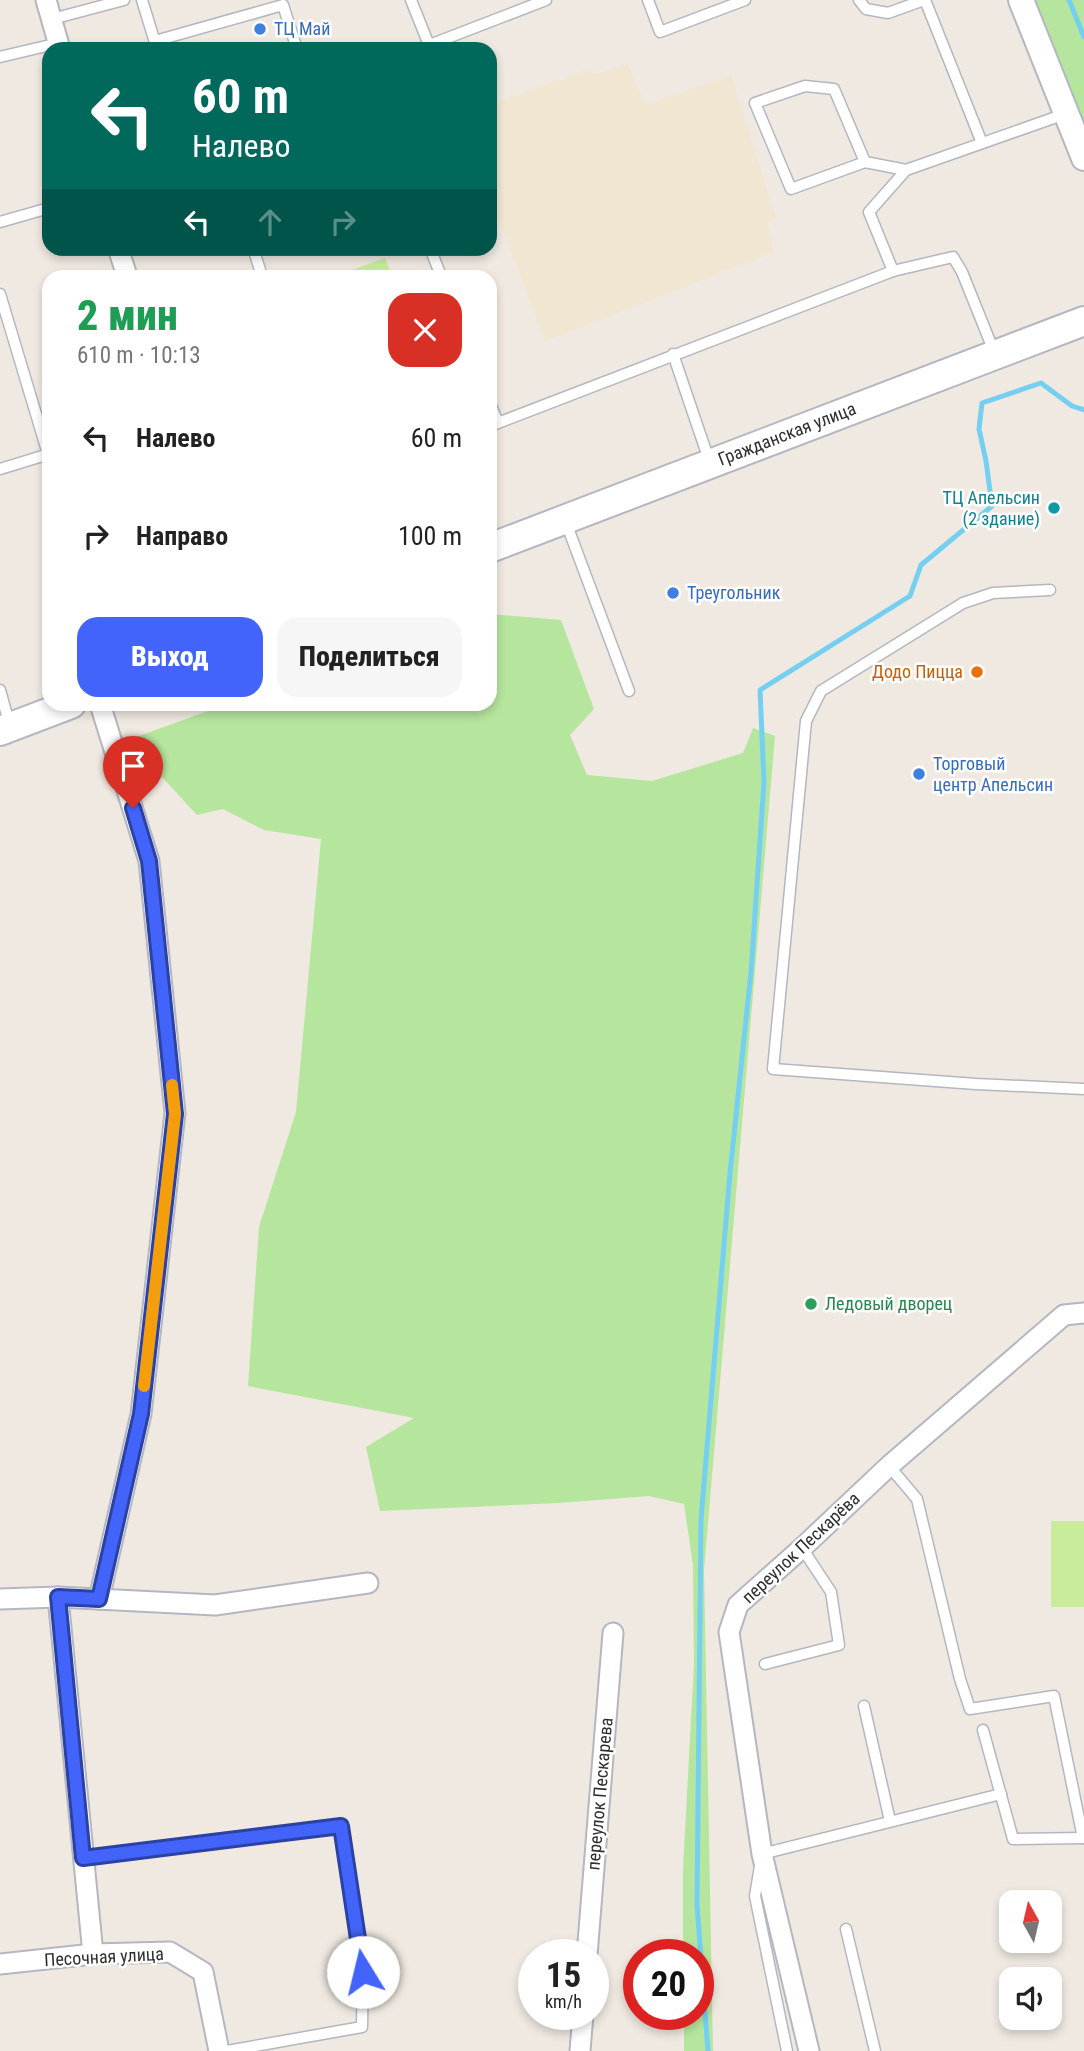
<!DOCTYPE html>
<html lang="ru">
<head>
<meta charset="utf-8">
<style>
  :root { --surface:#fff; --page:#f6f6f6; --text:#222; --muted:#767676; --accent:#4264fb }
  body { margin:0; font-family:"Roboto Condensed",sans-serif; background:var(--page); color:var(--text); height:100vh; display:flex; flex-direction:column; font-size:26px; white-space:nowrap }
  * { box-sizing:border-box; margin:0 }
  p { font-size:23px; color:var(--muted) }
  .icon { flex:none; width:38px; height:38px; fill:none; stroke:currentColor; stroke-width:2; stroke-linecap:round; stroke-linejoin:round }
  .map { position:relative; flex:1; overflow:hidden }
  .drawer { position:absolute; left:42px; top:270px; width:455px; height:441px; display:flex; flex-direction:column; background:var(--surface); border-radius:21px; box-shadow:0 4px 10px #0003 }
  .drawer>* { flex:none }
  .top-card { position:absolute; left:42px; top:42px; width:455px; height:214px; border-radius:21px; box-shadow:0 4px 10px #0003; background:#00695c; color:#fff; overflow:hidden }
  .needle { width:46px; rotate:352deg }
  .controls { position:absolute; left:999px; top:1890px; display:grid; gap:14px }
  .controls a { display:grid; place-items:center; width:63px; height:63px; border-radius:14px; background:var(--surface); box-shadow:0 4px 10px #0003; font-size:35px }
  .speed { position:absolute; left:518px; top:1939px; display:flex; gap:14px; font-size:35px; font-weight:700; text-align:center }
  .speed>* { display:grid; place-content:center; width:91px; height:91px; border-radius:50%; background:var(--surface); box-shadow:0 4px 10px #0003; line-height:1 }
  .speed small { font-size:18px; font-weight:400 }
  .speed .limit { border:10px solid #d22; background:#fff; color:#111 }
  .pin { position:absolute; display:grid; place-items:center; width:60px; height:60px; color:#fff; margin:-72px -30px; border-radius:50% 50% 50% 0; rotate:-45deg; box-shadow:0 0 7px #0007 }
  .pin .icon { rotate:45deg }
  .me { position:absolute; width:77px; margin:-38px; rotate:351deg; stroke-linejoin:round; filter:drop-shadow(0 0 5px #0008) }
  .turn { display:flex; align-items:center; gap:24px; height:147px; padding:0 35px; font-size:32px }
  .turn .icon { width:91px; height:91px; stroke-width:2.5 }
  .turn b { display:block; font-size:49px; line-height:60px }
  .lanes { display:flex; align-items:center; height:66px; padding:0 35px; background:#0003; justify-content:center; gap:35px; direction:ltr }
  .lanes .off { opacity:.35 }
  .round { display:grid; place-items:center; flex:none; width:74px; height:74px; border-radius:21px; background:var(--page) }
  .headline { display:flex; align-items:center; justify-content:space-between; height:119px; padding:0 35px }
  h1 { font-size:42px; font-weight:800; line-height:52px; color:#1e9e55 }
  .cta { display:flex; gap:14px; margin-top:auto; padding:14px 35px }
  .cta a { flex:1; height:80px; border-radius:21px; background:var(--accent); color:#fff; font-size:28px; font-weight:800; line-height:80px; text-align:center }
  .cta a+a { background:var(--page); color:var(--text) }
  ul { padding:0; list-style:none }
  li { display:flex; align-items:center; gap:21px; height:98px; padding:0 35px }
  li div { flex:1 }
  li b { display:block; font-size:26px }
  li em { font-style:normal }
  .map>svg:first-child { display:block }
  .education { fill:#f0e6d1 }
  .green { fill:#b6e59e }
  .pitch { fill:#c9ec9a }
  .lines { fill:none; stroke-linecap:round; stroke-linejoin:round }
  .stream { stroke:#75cff0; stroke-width:5 }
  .service-casing { stroke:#b4b7c1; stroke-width:13 }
  .minor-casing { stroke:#b4b7c1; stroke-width:23 }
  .tertiary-casing { stroke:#b4b7c1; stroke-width:28 }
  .secondary-casing { stroke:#b4b7c1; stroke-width:32 }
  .service { stroke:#fff; stroke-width:10 }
  .minor { stroke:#fff; stroke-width:19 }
  .tertiary { stroke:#fff; stroke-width:24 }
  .secondary { stroke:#fff; stroke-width:28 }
  .route-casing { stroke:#2b41a3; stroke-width:18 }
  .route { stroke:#4264fb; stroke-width:12 }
  .slow { stroke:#f59e0b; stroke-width:12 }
  .shop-dot { fill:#3f7fe0; stroke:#fff; stroke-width:2.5 }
  .culture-dot { fill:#0f9aa8; stroke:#fff; stroke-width:2.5 }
  .food-dot { fill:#e8710a; stroke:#fff; stroke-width:2.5 }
  .leisure-dot { fill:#2e9e5b; stroke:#fff; stroke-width:2.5 }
  .labels { text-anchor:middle; stroke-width:5; stroke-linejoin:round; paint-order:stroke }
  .shop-label { font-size:18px; fill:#366cbe; stroke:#fff; text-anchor:start }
  .street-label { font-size:18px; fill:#2e2e2e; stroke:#fff }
  .culture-label { font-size:18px; fill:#0d838f; stroke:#fff; text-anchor:end }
  .food-label { font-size:18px; fill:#c56008; stroke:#fff; text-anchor:end }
  .leisure-label { font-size:18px; fill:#27864d; stroke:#fff; text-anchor:start }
</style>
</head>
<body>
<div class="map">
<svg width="1084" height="2051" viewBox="0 0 1084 2051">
  <rect width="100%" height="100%" fill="#efe9e1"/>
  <polygon class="education" points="628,64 646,105 731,75 776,218 767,223 774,252 545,341 490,195 490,105 589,69 594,75"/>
  <g class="green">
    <polygon points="1032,0 1084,0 1084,131"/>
    <polygon points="490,614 561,620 594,709 570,735 587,775 652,781 743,753 753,728 775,736 704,1570 713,2051 684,2051 684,2014 698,2014 698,1955 683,1955 683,1868 694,1664 693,1565 684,1504 649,1496 559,1503 380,1511 366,1447 414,1418 248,1386 259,1227 296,1112 321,839 264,830 223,809 197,815 128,740 227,704 490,704"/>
  </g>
  <g class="pitch">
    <polygon points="385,258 392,276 338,276 338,275"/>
    <rect x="1051" y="1521" width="33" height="86"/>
  </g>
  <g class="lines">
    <g class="stream">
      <polyline points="1069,0 1084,37"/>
      <polyline points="708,2051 697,1905 701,1519 730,1173 751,972 764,782 760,690 910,596 921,565 992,506 986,461 979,429 982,403 1041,383 1072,406 1084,410"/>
    </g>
    <defs>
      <g id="service">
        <polyline points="142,0 157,49"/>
        <polyline points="411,0 429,45"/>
        <polyline points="648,0 660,32 745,0"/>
        <polyline points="859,0 866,9 888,13 924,0"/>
        <polyline points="925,0 982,143"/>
        <polyline points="52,19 124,0"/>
        <polyline points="155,41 283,5 297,49"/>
        <polyline points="419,49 546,0"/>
        <polyline points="0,57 59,43"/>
        <polyline points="865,162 834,89 805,86 755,103 791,189 865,162 906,170"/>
        <polyline points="0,222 49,208"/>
        <polyline points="253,248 262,276"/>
        <polyline points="430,248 441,276"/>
        <polyline points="893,271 869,212 906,170 1065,114"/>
        <polyline points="0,294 48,454"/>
        <polyline points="673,354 709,460"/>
        <polyline points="490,403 498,423"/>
        <polyline points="490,426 893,271 953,257 962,272 995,354"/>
        <polyline points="0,469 49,454"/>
        <polyline points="565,520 629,691"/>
        <polyline points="1050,590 993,593 963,603 821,691 806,721 773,1069 976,1084 1084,1089"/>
        <polyline points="0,690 10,726"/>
        <polyline points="889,1466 917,1499 960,1679 970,1709 1054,1696 1083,1838"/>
        <polyline points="765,1664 839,1645 831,1592 802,1548"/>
        <polyline points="864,1706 890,1821"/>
        <polyline points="983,1730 1013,1839 1084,1838"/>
        <polyline points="83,1858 341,1826 363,1972 362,2027 227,2051"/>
        <polyline points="846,1929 875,2051"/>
        <polyline points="787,2051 755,1896 762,1854 1001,1794"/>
      </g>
      <g id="minor">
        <polyline points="46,0 60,49"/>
        <polyline points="118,248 127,276"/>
        <polyline points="58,1597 93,1954"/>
        <polyline points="0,1599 58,1597 215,1605 368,1583"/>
        <polyline points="99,1599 141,1414 175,1113 149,861 100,704"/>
        <polyline points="587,1955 613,1633"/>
        <polyline points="0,1964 93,1954 170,1952 203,1972 219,2051"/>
        <polyline points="580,2051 583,2014"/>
        <polyline points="809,2051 762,1854 729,1632 738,1605 802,1548 889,1466 1064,1315 1084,1313"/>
      </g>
      <polyline id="tertiary" points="1021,0 1084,158"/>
      <g id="secondary">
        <polyline points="490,548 1084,321"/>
        <polyline points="0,731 71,704"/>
      </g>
    </defs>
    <use href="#service" class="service-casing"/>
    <use href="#minor" class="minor-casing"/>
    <use href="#tertiary" class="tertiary-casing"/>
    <use href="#secondary" class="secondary-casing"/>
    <use href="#service" class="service"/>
    <use href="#minor" class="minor"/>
    <use href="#tertiary" class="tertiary"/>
    <use href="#secondary" class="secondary"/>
  </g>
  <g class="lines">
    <defs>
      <polyline id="route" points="133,808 149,861 175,1114 141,1414 99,1599 58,1597 83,1858 341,1826 363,1972"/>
    </defs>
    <use href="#route" class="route-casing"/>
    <use href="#route" class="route"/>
    <polyline class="slow" points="144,1386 175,1114 172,1085"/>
  </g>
  <g class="shop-dot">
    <circle cx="260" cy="29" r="7"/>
    <circle cx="673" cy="593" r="7"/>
    <circle cx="919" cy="774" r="7"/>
  </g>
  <circle class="culture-dot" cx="1054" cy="508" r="7"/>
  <circle class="food-dot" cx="977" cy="672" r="7"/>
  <circle class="leisure-dot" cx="811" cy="1304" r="7"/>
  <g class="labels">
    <g class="shop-label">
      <text x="274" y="35">ТЦ Май</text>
      <text x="687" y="599">Треугольник</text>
      <text x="933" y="770">Торговый<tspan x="933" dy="21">центр Апельсин</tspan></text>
    </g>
    <g class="street-label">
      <text transform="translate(787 434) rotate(-21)" y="6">Гражданская улица</text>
      <text transform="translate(801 1548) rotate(-43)" y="6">переулок Пескарёва</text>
      <text transform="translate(600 1794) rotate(-85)" y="6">переулок Пескарева</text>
      <text transform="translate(104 1957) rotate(-3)" y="6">Песочная улица</text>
    </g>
    <g class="culture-label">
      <text x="1040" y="504">ТЦ Апельсин<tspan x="1040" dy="21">(2 здание)</tspan></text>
    </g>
    <g class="food-label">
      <text x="963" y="678">Додо Пицца</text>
    </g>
    <g class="leisure-label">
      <text x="825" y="1310">Ледовый дворец</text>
    </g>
  </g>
</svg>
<div class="controls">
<a><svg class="needle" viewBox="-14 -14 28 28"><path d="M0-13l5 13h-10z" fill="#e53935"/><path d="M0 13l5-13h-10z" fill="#767676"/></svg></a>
<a><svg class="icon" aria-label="sound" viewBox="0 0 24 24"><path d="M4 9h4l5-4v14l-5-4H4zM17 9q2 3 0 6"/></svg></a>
</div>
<div class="speed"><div>15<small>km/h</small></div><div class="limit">20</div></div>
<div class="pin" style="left:133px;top:808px;background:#d93025"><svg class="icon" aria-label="arrive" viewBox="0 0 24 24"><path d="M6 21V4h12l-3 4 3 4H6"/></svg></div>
<svg class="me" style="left:363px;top:1972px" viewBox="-20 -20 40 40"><circle r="19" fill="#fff"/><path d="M0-13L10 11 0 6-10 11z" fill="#4264fb"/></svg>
<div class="top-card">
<div class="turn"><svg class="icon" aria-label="left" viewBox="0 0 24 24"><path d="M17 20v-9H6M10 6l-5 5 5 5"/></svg><div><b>60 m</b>Налево</div></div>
<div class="lanes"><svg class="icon" aria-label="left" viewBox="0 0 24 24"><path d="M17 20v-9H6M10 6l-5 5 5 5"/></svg><svg class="icon off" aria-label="ahead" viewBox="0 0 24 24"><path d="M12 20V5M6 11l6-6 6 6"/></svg><svg class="icon off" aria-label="right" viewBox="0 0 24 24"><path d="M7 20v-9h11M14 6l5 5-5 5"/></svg></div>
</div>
<section class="drawer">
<div class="headline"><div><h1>2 мин</h1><p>610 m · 10:13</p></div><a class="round" style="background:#d93025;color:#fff"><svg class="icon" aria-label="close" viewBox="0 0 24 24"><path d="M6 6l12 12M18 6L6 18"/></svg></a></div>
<ul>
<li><svg class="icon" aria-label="left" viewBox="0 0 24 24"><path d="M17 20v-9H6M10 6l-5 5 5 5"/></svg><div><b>Налево</b></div><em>60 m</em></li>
<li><svg class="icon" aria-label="right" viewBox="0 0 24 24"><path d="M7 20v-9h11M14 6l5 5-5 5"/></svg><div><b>Направо</b></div><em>100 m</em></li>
</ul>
<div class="cta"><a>Выход</a><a>Поделиться</a></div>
</section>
</div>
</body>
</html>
